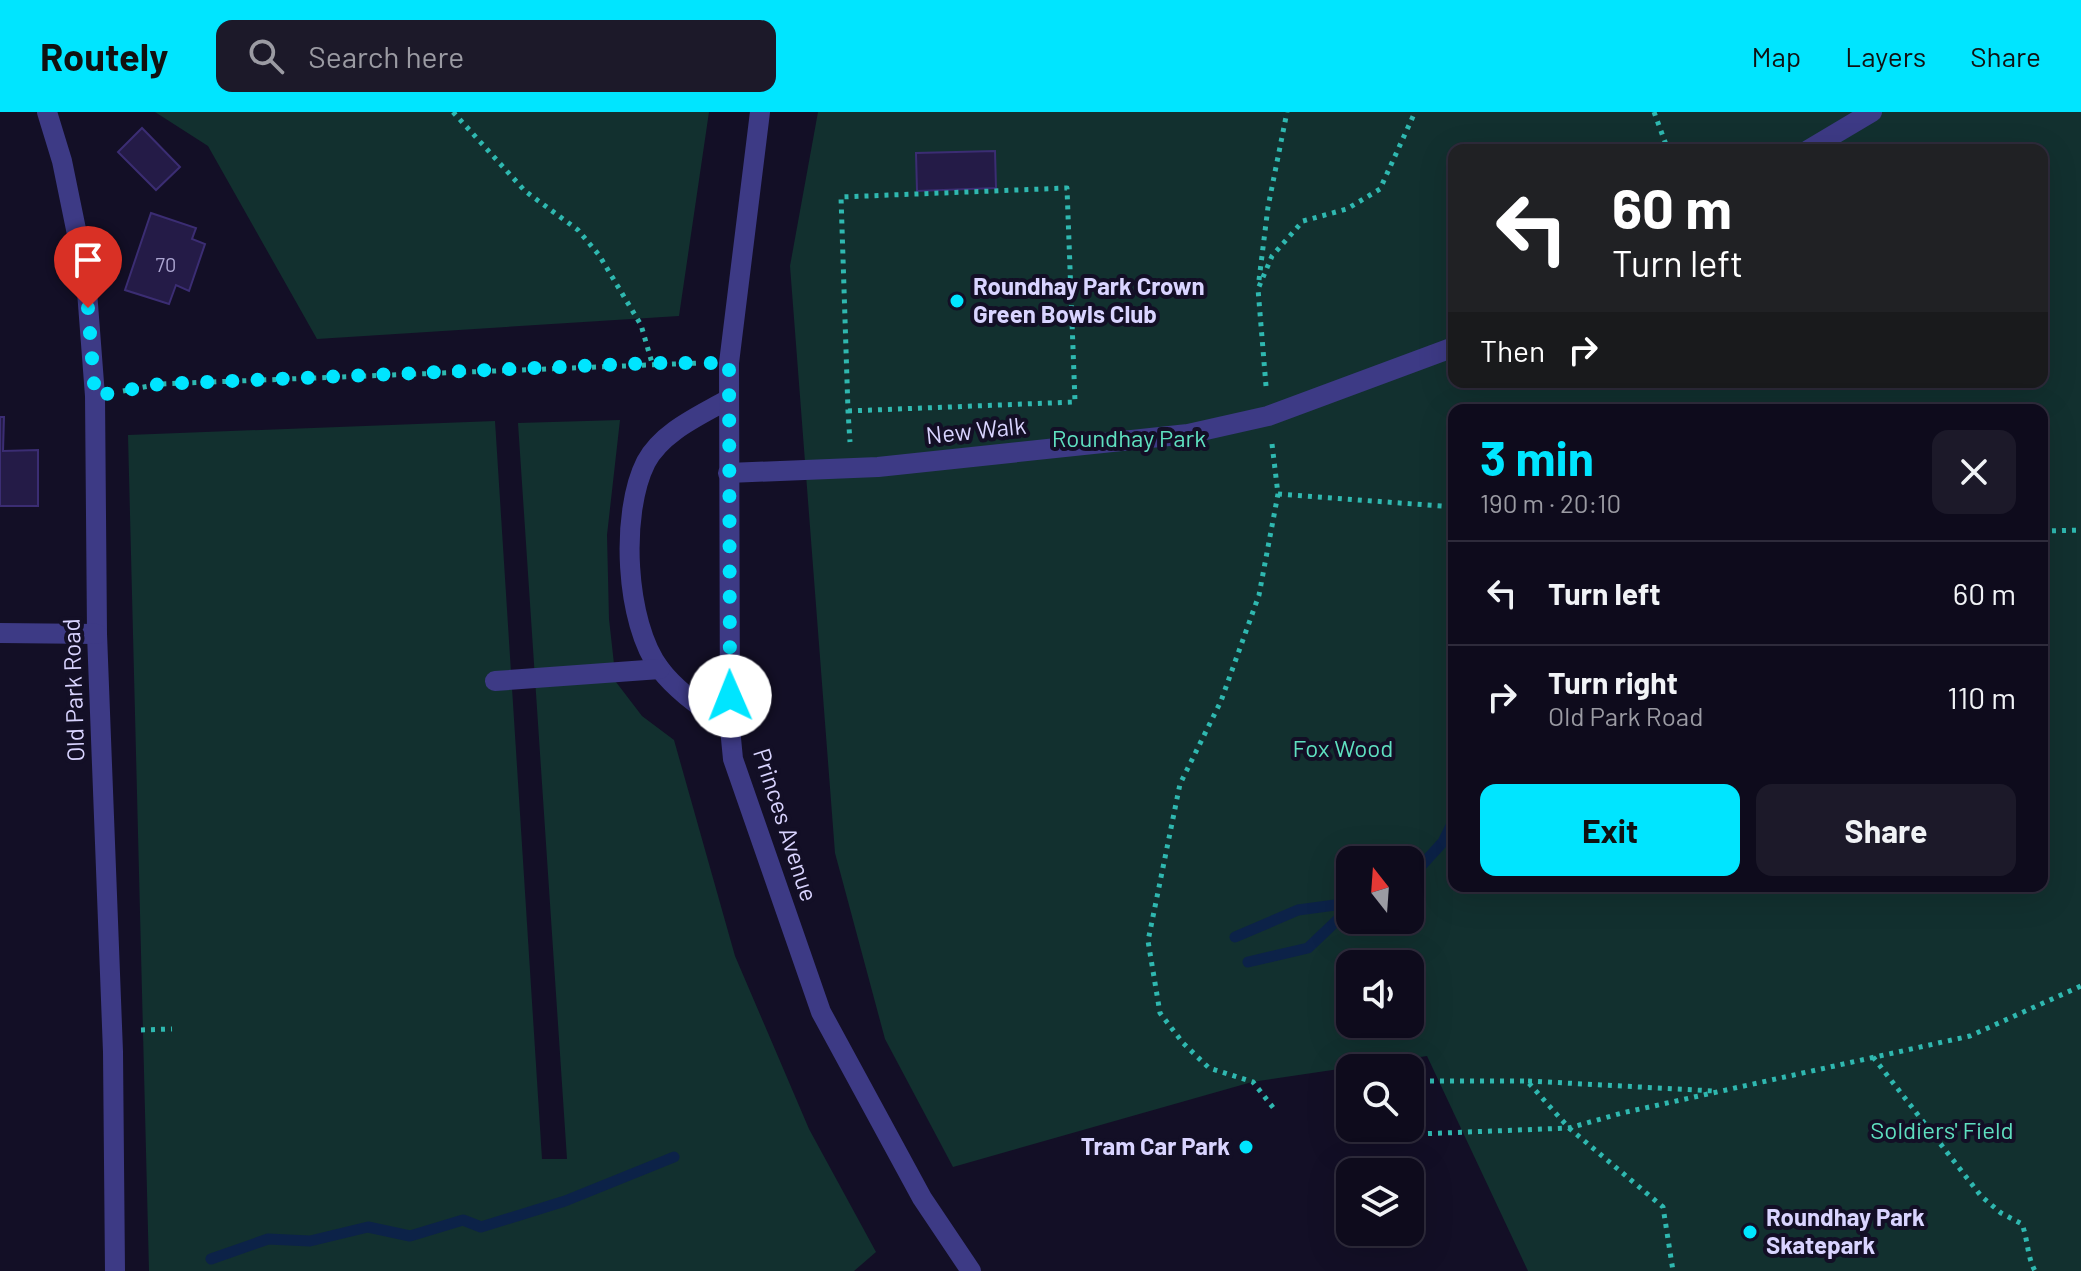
<!DOCTYPE html>
<html lang="en">
<head>
<meta charset="utf-8">
<style>
  :root { --surface:#0e0b1c; --page:#1c1929; --text:#f1f3f6; --muted:#9b9ba3; --line:#2e2b3b; --accent:#00e5ff }
  body { margin:0; font-family:Barlow,sans-serif; background:var(--page); color:var(--text); height:100vh; display:flex; flex-direction:column; font-size:30px; white-space:nowrap }
  * { box-sizing:border-box; margin:0 }
  p { font-size:26px; color:var(--muted) }
  .icon { flex:none; width:44px; height:44px; fill:none; stroke:currentColor; stroke-width:2; stroke-linecap:round; stroke-linejoin:round }
  .map { position:relative; flex:1; overflow:hidden }
  .side { position:absolute; left:1448px; top:292px; width:600px; height:488px; display:flex; flex-direction:column; background:var(--surface); border-radius:16px; box-shadow:0 8px 32px #0002,0 0 0 2px var(--line) }
  .side>* { flex:none }
  .top-card { position:absolute; left:1448px; top:32px; width:600px; height:244px; border-radius:16px; box-shadow:0 8px 32px #0002,0 0 0 2px var(--line); background:#202124; color:#fff; overflow:hidden }
  .needle { width:52px; rotate:343deg }
  .controls { position:absolute; left:1336px; top:734px; display:grid; gap:16px }
  .controls a { display:grid; place-items:center; width:88px; height:88px; border-radius:16px; background:var(--surface); box-shadow:0 8px 32px #0002,0 0 0 2px var(--line); font-size:40px }
  .pin { position:absolute; display:grid; place-items:center; width:68px; height:68px; color:#fff; margin:-82px -34px; border-radius:50% 50% 50% 0; rotate:-45deg; box-shadow:0 0 8px #0007 }
  .pin .icon { rotate:45deg }
  .me { position:absolute; width:88px; margin:-44px; rotate:359deg; stroke-linejoin:round; filter:drop-shadow(0 0 6px #0008) }
  .turn { display:flex; align-items:center; gap:28px; height:168px; padding:0 32px; font-size:36px }
  .turn .icon { width:104px; height:104px; stroke-width:2.5 }
  .turn b { display:block; font-size:56px; line-height:68px }
  .then { display:flex; align-items:center; height:76px; padding:0 32px; background:#0003; gap:16px; font-size:30px }
  .round { display:grid; place-items:center; flex:none; width:84px; height:84px; border-radius:16px; background:var(--page) }
  .overview { display:flex; align-items:center; justify-content:space-between; height:136px; padding:0 32px }
  h1 { font-size:48px; font-weight:700; line-height:60px; color:var(--accent) }
  .action { display:flex; gap:16px; margin-top:auto; padding:16px 32px }
  .action a { flex:1; height:92px; border-radius:16px; background:var(--accent); color:#111; font-size:32px; font-weight:700; line-height:92px; text-align:center }
  .action a+a { background:var(--page); color:var(--text) }
  ul { padding:0; list-style:none }
  li { display:flex; align-items:center; gap:24px; height:104px; padding:0 32px; border-top:2px solid var(--line) }
  li div { flex:1 }
  li b { display:block; font-size:30px }
  li em { font-style:normal }
  header { display:flex; align-items:center; gap:48px; box-sizing:border-box; height:112px; padding:0 40px; background:var(--accent); color:#111 }
  header strong { font-size:38px }
  nav { display:flex; gap:44px; margin-inline-start:auto; font-size:28px }
  .search { width:560px; height:72px; background:var(--page); display:flex; align-items:center; gap:20px; box-sizing:border-box; padding:0 28px; border-radius:16px; color:var(--muted); font-size:30px }
  .map>svg:first-child { display:block }
  .green { fill:#12302f; fill-rule:evenodd }
  .lines { fill:none; stroke-linecap:round; stroke-linejoin:round }
  .stream { stroke:#0c2248; stroke-width:11 }
  .building { fill:#241b47; stroke:#3b2d73; stroke-width:2 }
  .path { stroke:#2fb8b0; stroke-width:5; stroke-dasharray:4 6; stroke-linecap:butt }
  .service { stroke:#3d3a85; stroke-width:20 }
  .pedestrian { stroke:#3d3a85; stroke-width:20 }
  .tertiary { stroke:#3d3a85; stroke-width:20 }
  .route { stroke:#00e5ff; stroke-width:14; stroke-dasharray:0 25.2 }
  .poi-dot { fill:#00e5ff; stroke:#130f26; stroke-width:3 }
  .labels { text-anchor:middle; stroke-width:8; stroke-linejoin:round; paint-order:stroke }
  .number-label { font-size:20px; fill:#aca6d1 }
  .poi-label { font-size:24px; font-weight:bold; fill:#d9d4ff; stroke:#130f26; text-anchor:start }
  .street-label { font-size:24px; fill:#d9d4ff; stroke:#130f26 }
  .park-label { font-size:24px; fill:#5fe0c0; stroke:#130f26 }
</style>
</head>
<body>
<header>
<strong>Routely</strong>
<div class="search"><svg class="icon" aria-label="search" viewBox="0 0 24 24"><circle cx="10" cy="10" r="6"/><path d="M15 15l6 6"/></svg>Search here</div>
<nav><a>Map</a><a>Layers</a><a>Share</a></nav>
</header>
<div class="map">
<svg width="2081" height="1159" viewBox="0 0 2081 1159">
  <rect width="100%" height="100%" fill="#130f26"/>
  <g class="green">
    <polygon points="155,0 709,0 679,204 317,227 208,34"/>
    <path d="M818,0H2081V1159H1528L1427,944L1252,970L953,1055L885,927L835,741L790,154ZM1454,38H2042V270H1454ZM1454,298H2042V774H1454ZM1350,748H1410V808H1350ZM1350,852H1410V912H1350Z"/>
    <polygon points="620,308 607,423 609,507 616,570 642,604 674,628 735,844 809,1017 876,1140 854,1159 149,1159 128,323 495,309 542,1047 567,1047 518,311"/>
  </g>
  <g class="lines">
    <g class="stream">
      <polyline points="1410,766 1443,730 1454,708"/>
      <polyline points="1235,825 1298,798 1350,791"/>
      <polyline points="1248,850 1308,836 1350,796"/>
      <polyline points="211,1147 268,1127 310,1129 368,1115 410,1124 463,1108 481,1115 565,1089 674,1045"/>
    </g>
  </g>
  <g class="building">
    <polygon points="142,16 180,55 156,78 118,40"/>
    <polygon points="995,39 996,76 917,79 916,41"/>
    <polygon points="151,101 196,116 192,127 205,132 189,179 176,173 169,192 125,178"/>
    <polygon points="0,305 4,305 3,339 38,338 38,394 0,394"/>
  </g>
  <g class="lines">
    <g class="path">
      <polyline points="453,0 525,79 578,118 599,143 641,213 652,251"/>
      <polyline points="1654,0 1668,38"/>
      <polyline points="1259,168 1268,95 1287,0"/>
      <polyline points="1266,274 1258,177 1272,144 1303,109 1347,97 1380,77 1415,0"/>
      <polyline points="123,279 160,272 700,251"/>
      <polyline points="848,299 1075,290 1067,76 841,85 848,299 850,330"/>
      <polyline points="1272,332 1278,382 1259,483 1221,589 1180,672 1148,829 1160,901 1183,931 1209,956 1253,970 1275,998"/>
      <polyline points="1278,382 1454,395"/>
      <polyline points="2042,419 2081,418"/>
      <polyline points="141,918 172,917"/>
      <path d="M1873,945L1981,1084L2001,1101L2022,1112C2028,1128 2027,1144 2035,1159"/>
      <polyline points="1410,969 1527,969 1569,1016 1663,1095 1673,1159"/>
      <polyline points="1528,969 1714,979"/>
      <polyline points="1418,1022 1569,1016 1622,1001 1970,924 2081,874"/>
    </g>
    <path class="service" d="M727,288C699,304 662,320 646,350C620,401 625,511 660,557C678,581 707,599 730,616"/>
    <g class="pedestrian">
      <polyline points="1808,38 1872,0"/>
      <polyline points="728,361 878,355 1188,322 1268,304 1454,235"/>
      <polyline points="495,569 660,557"/>
    </g>
    <g class="tertiary">
      <polyline points="47,0 62,49 86,166 95,284 97,522 113,940 115,1159"/>
      <polyline points="760,0 729,251 730,616 733,647 821,900 922,1086 971,1159"/>
      <polyline points="0,521 97,522"/>
    </g>
  </g>
  <g class="lines">
    <polyline class="route" points="88,196 95,284 160,272 652,251 729,251 730,584"/>
  </g>
  <g class="poi-dot">
    <circle cx="957" cy="189" r="8"/>
    <circle cx="1246" cy="1035" r="8"/>
    <circle cx="1750" cy="1120" r="8"/>
  </g>
  <g class="labels">
    <g class="number-label">
      <text x="166" y="160">70</text>
    </g>
    <g class="poi-label">
      <text x="973" y="183">Roundhay Park Crown<tspan x="973" dy="28">Green Bowls Club</tspan></text>
      <text x="1230" y="1043" text-anchor="end">Tram Car Park</text>
      <text x="1766" y="1114">Roundhay Park<tspan x="1766" dy="28">Skatepark</tspan></text>
    </g>
    <g class="street-label">
      <text transform="translate(976 319) rotate(-6)" y="8">New Walk</text>
      <text transform="translate(74 578) rotate(-92)" y="8">Old Park Road</text>
      <text transform="translate(785 713) rotate(72)" y="8">Princes Avenue</text>
    </g>
    <g class="park-label">
      <text x="1129" y="335">Roundhay Park</text>
      <text x="1343" y="645">Fox Wood</text>
      <text x="1942" y="1027">Soldiers' Field</text>
    </g>
  </g>
</svg>
<div class="controls">
<a><svg class="needle" viewBox="-14 -14 28 28"><path d="M0-13l5 13h-10z" fill="#e53935"/><path d="M0 13l5-13h-10z" fill="#9b9ba3"/></svg></a>
<a><svg class="icon" aria-label="sound" viewBox="0 0 24 24"><path d="M4 9h4l5-4v14l-5-4H4zM17 9q2 3 0 6"/></svg></a>
<a><svg class="icon" aria-label="search" viewBox="0 0 24 24"><circle cx="10" cy="10" r="6"/><path d="M15 15l6 6"/></svg></a>
<a><svg class="icon" aria-label="layers" viewBox="0 0 24 24"><path d="M12 4l9 5-9 5-9-5zM3 14l9 5 9-5"/></svg></a>
</div>
<div class="pin" style="left:88px;top:196px;background:#d93025"><svg class="icon" aria-label="arrive" viewBox="0 0 24 24"><path d="M6 21V4h12l-3 4 3 4H6"/></svg></div>
<svg class="me" style="left:730px;top:584px" viewBox="-20 -20 40 40"><circle r="19" fill="#fff"/><path d="M0-13L10 11 0 6-10 11z" fill="#00e5ff"/></svg>
<div class="top-card">
<div class="turn"><svg class="icon" aria-label="left" viewBox="0 0 24 24"><path d="M17 20v-9H6M10 6l-5 5 5 5"/></svg><div><b>60 m</b>Turn left</div></div>
<div class="then">Then<svg class="icon" aria-label="right" viewBox="0 0 24 24"><path d="M7 20v-9h11M14 6l5 5-5 5"/></svg></div>
</div>
<section class="side">
<div class="overview"><div><h1>3 min</h1><p>190 m · 20:10</p></div><a class="round"><svg class="icon" aria-label="close" viewBox="0 0 24 24"><path d="M6 6l12 12M18 6L6 18"/></svg></a></div>
<ul>
<li><svg class="icon" aria-label="left" viewBox="0 0 24 24"><path d="M17 20v-9H6M10 6l-5 5 5 5"/></svg><div><b>Turn left</b></div><em>60 m</em></li>
<li><svg class="icon" aria-label="right" viewBox="0 0 24 24"><path d="M7 20v-9h11M14 6l5 5-5 5"/></svg><div><b>Turn right</b><p>Old Park Road</p></div><em>110 m</em></li>
</ul>
<div class="action"><a>Exit</a><a>Share</a></div>
</section>
</div>
</body>
</html>
